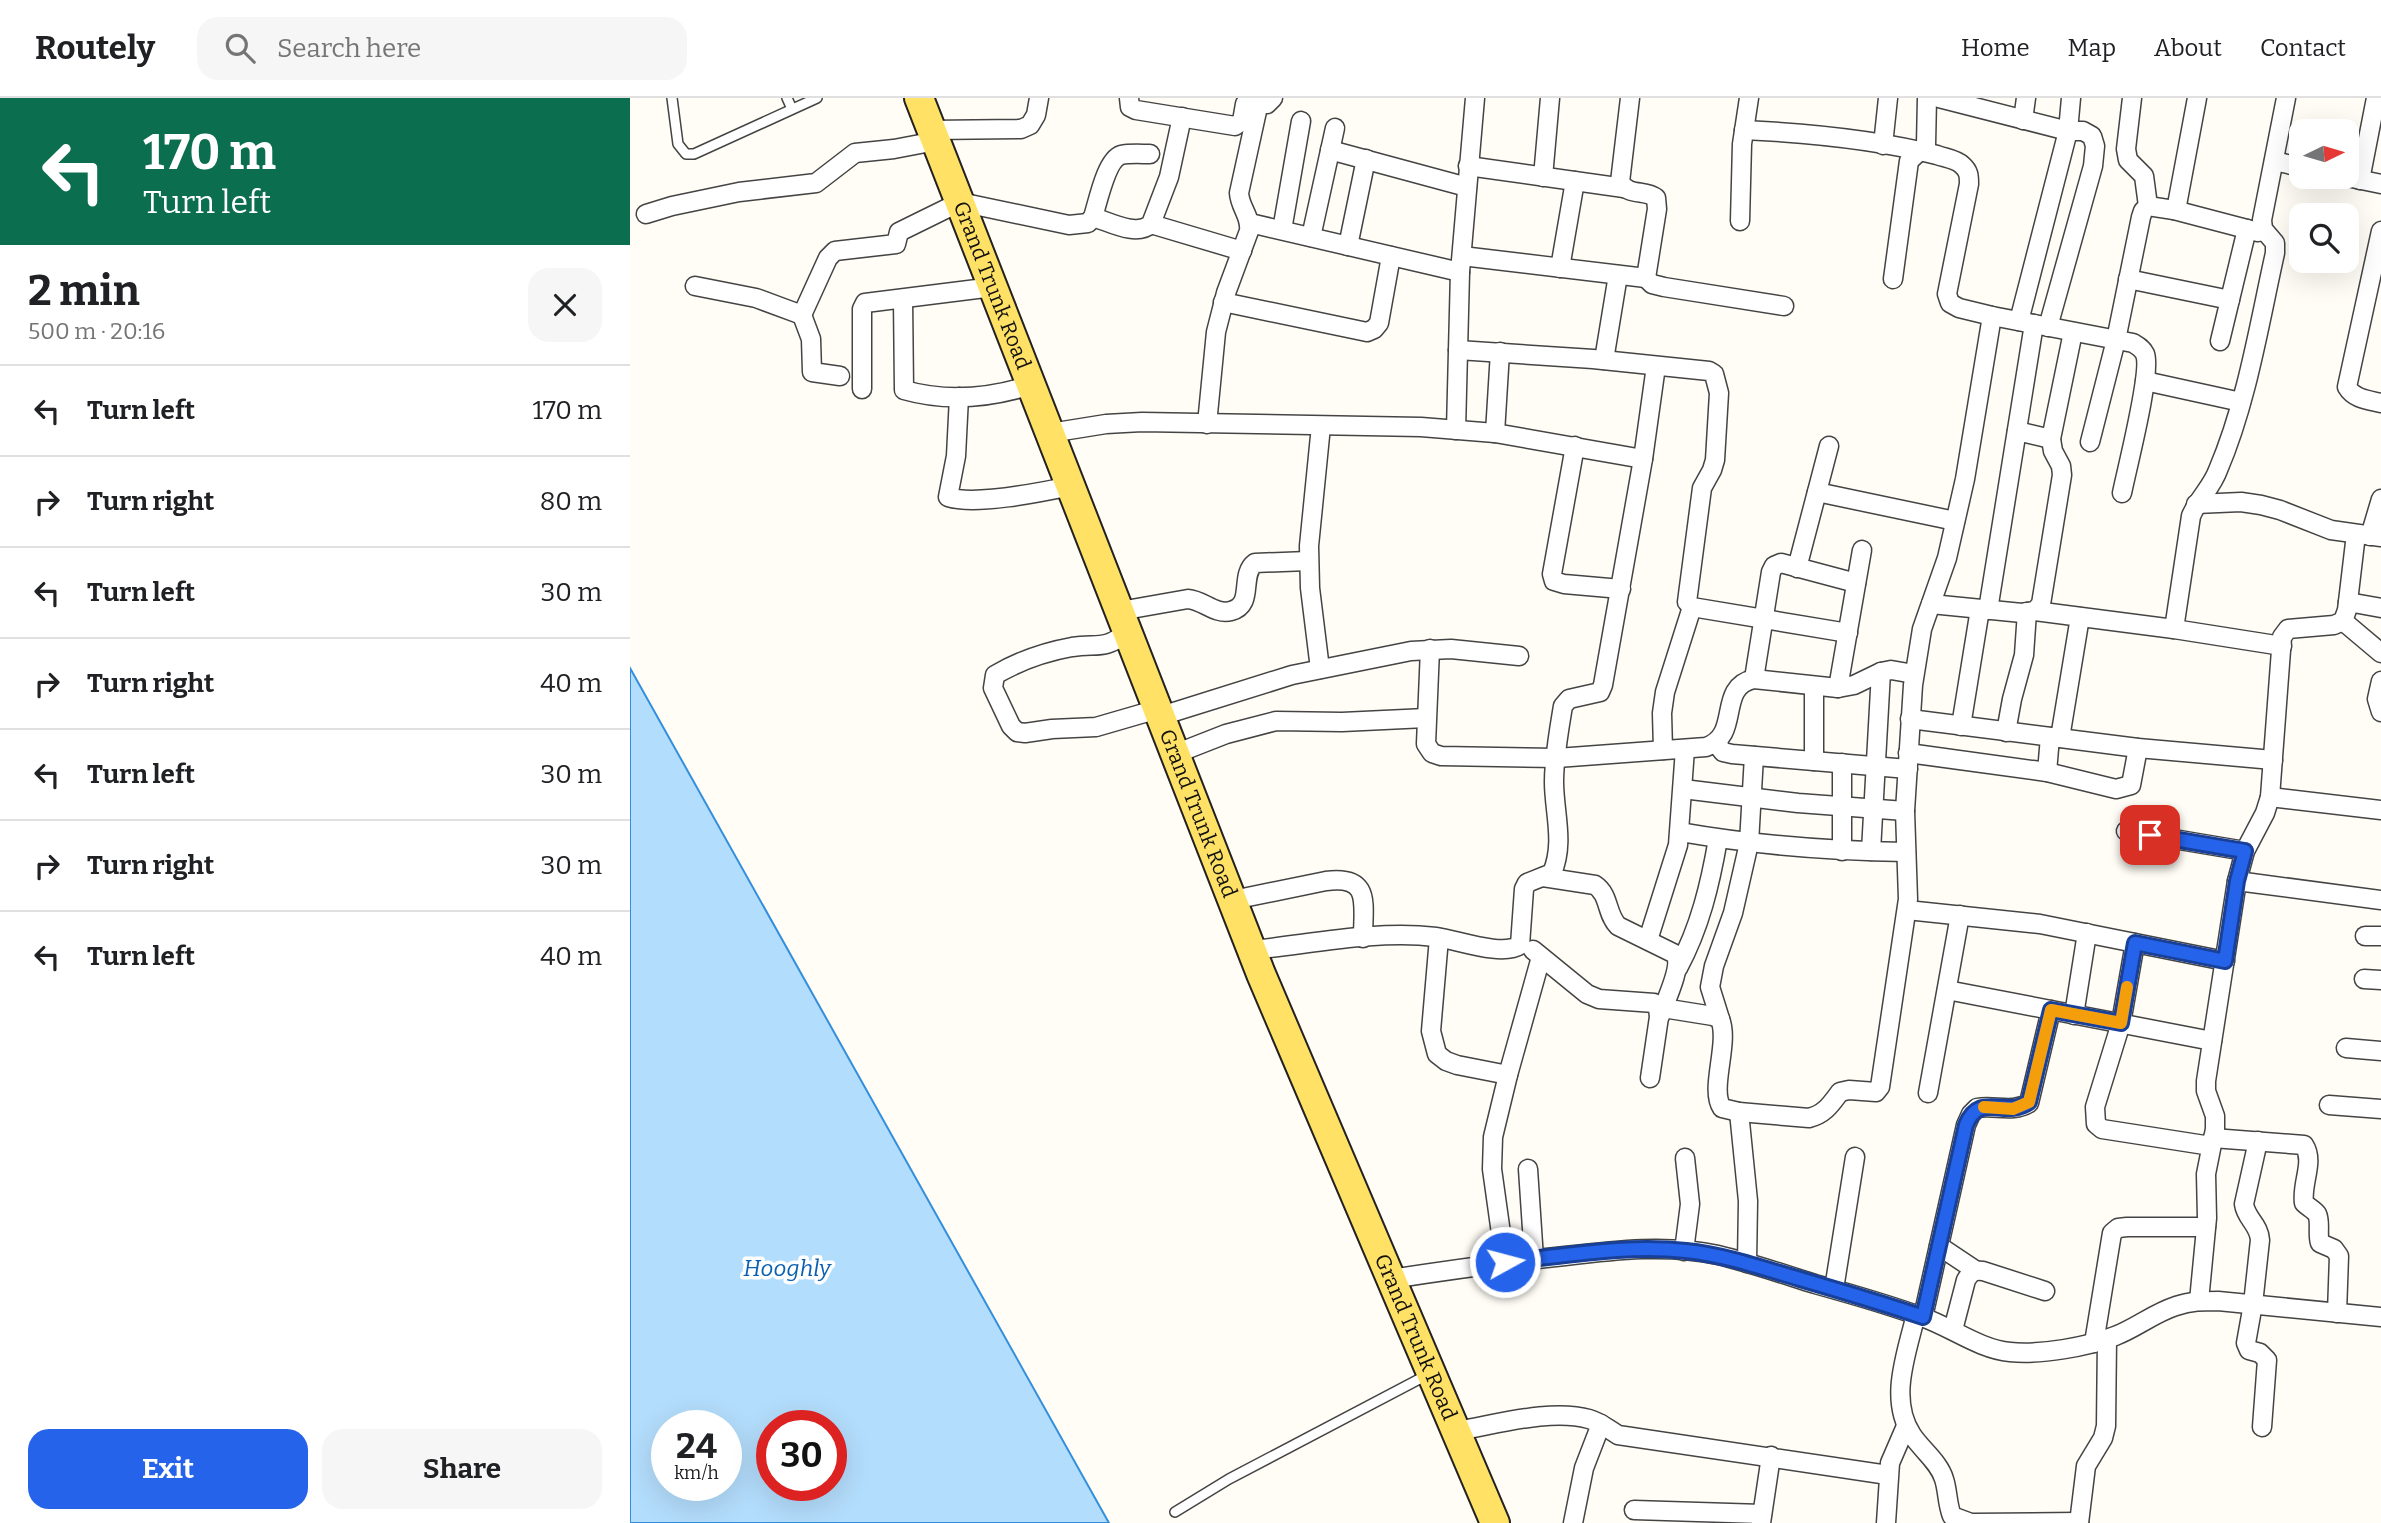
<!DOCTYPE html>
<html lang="en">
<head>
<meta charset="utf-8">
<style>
  :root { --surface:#fff; --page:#f6f6f6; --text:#202124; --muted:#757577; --line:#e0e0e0; --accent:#2563eb }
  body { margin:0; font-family:Bitter,serif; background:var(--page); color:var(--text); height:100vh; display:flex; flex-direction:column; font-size:26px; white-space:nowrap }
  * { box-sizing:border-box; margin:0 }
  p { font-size:23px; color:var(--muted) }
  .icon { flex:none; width:38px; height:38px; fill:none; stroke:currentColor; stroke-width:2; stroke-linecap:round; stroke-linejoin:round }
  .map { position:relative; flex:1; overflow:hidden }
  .side { display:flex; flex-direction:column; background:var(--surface); width:630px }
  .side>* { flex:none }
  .guide { background:#0b6e4f; color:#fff; overflow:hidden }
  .needle { width:46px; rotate:85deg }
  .controls { position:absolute; left:1659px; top:21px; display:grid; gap:14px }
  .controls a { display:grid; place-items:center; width:70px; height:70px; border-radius:14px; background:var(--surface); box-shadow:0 7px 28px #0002; font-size:35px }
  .speed { position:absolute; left:21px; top:1312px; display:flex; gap:14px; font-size:35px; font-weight:700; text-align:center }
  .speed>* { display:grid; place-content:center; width:91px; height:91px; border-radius:50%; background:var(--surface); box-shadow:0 7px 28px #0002; line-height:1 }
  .speed small { font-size:18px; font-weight:400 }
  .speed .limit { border:10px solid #d22; background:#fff; color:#111 }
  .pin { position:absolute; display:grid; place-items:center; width:60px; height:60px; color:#fff; margin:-30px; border-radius:14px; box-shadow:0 4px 10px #0006 }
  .me { position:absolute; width:77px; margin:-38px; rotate:83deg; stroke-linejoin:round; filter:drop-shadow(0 0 5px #0008) }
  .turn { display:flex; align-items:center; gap:24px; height:147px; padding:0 28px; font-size:32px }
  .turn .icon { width:91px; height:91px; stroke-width:2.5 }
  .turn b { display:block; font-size:49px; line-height:60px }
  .round { display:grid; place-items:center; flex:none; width:74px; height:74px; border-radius:21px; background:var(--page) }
  .headline { display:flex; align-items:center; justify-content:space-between; height:119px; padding:0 28px }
  h1 { font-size:42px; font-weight:700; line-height:52px }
  .primary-button { display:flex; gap:14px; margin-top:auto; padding:14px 28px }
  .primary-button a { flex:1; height:80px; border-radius:21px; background:var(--accent); color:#fff; font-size:28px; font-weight:700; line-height:80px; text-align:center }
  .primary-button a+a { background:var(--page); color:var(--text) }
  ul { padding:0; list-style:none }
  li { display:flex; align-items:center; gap:21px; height:91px; padding:0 28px; border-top:2px solid var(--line) }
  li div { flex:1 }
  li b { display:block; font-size:26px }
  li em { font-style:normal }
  header { display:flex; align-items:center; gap:42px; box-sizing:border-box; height:98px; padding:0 35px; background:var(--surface); border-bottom:2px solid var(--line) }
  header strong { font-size:33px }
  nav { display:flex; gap:38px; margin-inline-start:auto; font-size:24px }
  .search { width:490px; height:63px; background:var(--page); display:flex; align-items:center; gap:18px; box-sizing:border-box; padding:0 24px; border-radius:21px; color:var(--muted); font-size:26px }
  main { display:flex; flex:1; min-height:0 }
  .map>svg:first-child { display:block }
  .water { fill:#b3ddfc; stroke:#338fdb; stroke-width:2; fill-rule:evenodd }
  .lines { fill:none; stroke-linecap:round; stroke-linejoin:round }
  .service-casing { stroke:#444; stroke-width:12 }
  .minor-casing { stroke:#444; stroke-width:21 }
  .primary-casing { stroke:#222; stroke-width:32 }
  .service { stroke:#fff; stroke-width:9 }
  .minor { stroke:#fff; stroke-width:18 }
  .primary { stroke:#ffe165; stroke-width:28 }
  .route-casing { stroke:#184099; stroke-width:18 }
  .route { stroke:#2563eb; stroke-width:12 }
  .slow { stroke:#f59e0b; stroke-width:12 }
  .labels { text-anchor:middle; stroke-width:7; stroke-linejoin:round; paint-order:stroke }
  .street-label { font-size:21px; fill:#111; stroke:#fff }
  .water-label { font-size:23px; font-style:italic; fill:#0b60b1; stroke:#fff }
</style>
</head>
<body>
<header>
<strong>Routely</strong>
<div class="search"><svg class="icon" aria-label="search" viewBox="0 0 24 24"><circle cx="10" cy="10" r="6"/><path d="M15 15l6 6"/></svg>Search here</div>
<nav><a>Home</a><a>Map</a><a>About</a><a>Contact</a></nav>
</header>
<main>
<section class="side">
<div class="guide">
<div class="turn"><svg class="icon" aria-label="left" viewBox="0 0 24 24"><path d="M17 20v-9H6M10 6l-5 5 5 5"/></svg><div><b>170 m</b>Turn left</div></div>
</div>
<div class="headline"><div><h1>2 min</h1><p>500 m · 20:16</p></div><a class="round"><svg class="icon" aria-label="close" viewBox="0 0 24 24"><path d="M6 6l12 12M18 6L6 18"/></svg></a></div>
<ul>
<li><svg class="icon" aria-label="left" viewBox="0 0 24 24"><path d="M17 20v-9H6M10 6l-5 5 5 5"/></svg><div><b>Turn left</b></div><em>170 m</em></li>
<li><svg class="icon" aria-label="right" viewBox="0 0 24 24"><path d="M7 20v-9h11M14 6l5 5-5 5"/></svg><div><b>Turn right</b></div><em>80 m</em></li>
<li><svg class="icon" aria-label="left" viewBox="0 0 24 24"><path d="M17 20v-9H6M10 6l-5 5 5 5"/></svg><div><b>Turn left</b></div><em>30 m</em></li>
<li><svg class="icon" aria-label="right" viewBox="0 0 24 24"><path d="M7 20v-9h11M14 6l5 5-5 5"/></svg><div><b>Turn right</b></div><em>40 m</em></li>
<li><svg class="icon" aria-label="left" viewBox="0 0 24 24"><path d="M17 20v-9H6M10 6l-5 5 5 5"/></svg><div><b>Turn left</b></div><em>30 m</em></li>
<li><svg class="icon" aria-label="right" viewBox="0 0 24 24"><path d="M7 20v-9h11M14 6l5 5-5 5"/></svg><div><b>Turn right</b></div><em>30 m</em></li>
<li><svg class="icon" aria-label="left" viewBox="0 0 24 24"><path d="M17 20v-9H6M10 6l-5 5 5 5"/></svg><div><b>Turn left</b></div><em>40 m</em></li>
</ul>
<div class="primary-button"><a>Exit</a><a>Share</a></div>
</section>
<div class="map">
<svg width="1751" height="1425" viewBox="0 0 1751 1425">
  <rect width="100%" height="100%" fill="#fffdf5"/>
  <path class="water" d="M0,570L479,1425H0ZM37,1328H96V1388H37ZM142,1328H201V1388H142Z"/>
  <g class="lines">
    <defs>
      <g id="service">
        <polyline points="42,0 48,46 56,56 64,56 187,0"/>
        <polyline points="157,0 162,11"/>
        <polyline points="545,1414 599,1381 797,1277"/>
      </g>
      <g id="minor">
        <polyline points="499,0 500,9 506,12 605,28 612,23 615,6 621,4 637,6 643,0"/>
        <path d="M1000,0L990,84C999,99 1015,91 1026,100L1027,111L1016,180L1022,186L1034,189L1154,208"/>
        <polyline points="1309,0 1438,33 1453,33 1462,38 1465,48 1463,68 1418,229"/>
        <polyline points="1502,0 1496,51 1498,62 1514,78 1518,108"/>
        <polyline points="1393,22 1396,0"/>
        <polyline points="301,32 391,31 400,27 406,17 409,0"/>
        <path d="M1114,32C1178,35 1244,41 1307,57C1315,60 1326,61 1332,67C1339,73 1339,78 1339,86L1317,196L1320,205L1329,210L1362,218L1503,245C1508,248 1512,250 1515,256C1522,274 1497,370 1492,395"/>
        <polyline points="1253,47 1258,0"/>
        <polyline points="700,52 837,89"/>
        <polyline points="1644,63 1671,69"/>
        <polyline points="838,68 994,90"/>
        <polyline points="913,79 920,0"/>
        <polyline points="1717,79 1751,86"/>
        <polyline points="1730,82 1746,0"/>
        <polyline points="1544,112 1628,134"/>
        <polyline points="16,116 42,108 109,94 186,85 225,55 264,51 306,43"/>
        <path d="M463,119C480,124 506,139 521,126L539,79L552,19"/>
        <polyline points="1110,123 1112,46 1119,0"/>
        <polyline points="620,125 830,174"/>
        <polyline points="521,126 612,153"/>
        <polyline points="652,132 671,23"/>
        <path d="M1751,133L1717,289C1724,301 1738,302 1751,305"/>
        <polyline points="681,139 705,30"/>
        <polyline points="718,148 736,61"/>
        <polyline points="832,158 1016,180"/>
        <polyline points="930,170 945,83"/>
        <polyline points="1263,181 1279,63 1296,47 1297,0"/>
        <polyline points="1498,181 1600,202"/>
        <path d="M65,188L126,200L172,217L198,160L205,153L266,146L269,134L330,104L439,127L458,125L463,119C468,104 476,62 491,57C500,55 511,56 520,56"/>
        <path d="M273,201L274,292C316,304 360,300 401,287"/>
        <polyline points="593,204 737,234 744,231 749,225 761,158"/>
        <polyline points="172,217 181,241 182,274 210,278"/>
        <polyline points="1389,223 1438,33 1441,0"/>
        <polyline points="1590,243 1617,131"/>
        <polyline points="828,252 963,261 1079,273 1084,276 1089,295 1085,362 1082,372 1072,390 1057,504 1062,509 1218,535"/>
        <polyline points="974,262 988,177"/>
        <polyline points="1515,283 1611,304"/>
        <polyline points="232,291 232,211 235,205 363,189"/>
        <path d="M329,299L326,358L318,399C345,408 412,394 441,388"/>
        <path d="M577,326L586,234L596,195L619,133C621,118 610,110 609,95L629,4"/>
        <polyline points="826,332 830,174 845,0"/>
        <polyline points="1387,333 1421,341"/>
        <polyline points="420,335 476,326 512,324 791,329 865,335 1013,361"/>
        <polyline points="865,335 870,254"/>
        <polyline points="1460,344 1486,242 1511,119 1513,113 1518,108 1544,112 1547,107 1567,0"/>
        <polyline points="945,348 922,476 924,483 934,486 991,491"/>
        <polyline points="1187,394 1325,423"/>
        <polyline points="1566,406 1611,404 1631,407 1650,412 1701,432 1751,439"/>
        <polyline points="1740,438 1751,401"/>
        <polyline points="1167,470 1199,348"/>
        <polyline points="1718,504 1751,510"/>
        <polyline points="1301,506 1392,515 1405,513 1411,506 1432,377 1431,368 1423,353 1421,341 1443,234"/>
        <polyline points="1358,512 1404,226"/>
        <path d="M490,513L558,501C573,502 585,517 601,513C625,507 609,477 625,465L678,463"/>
        <polyline points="1405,513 1544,531 1652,548"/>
        <polyline points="1713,523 1751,555"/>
        <path d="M1544,531L1561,418C1568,401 1582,389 1588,372C1617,304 1629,227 1645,155V145L1633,131L1632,122L1656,0"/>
        <path d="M498,534C473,553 468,545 442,549C414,554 389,563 365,577L363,590L381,628L387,634L395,635L422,631L466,629L528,611"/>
        <path d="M800,551L796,646L802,655L811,658L927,660L1076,649C1112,637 1086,589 1124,581L1208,590L1224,587L1251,574L1261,572L1284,576"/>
        <polyline points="690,571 680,490 679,448 691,328"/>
        <polyline points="1124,581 1141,474 1144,468 1151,465 1226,485"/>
        <polyline points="1751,583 1747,601 1751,614"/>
        <polyline points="1184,588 1184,663"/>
        <polyline points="1208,590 1232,452"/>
        <polyline points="531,618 662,577 781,553 821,551 889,558"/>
        <polyline points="1280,621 1508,650 1643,662"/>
        <polyline points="1331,628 1350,511"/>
        <polyline points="1376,634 1382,601 1394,557 1397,514"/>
        <polyline points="1430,640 1450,519"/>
        <polyline points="1086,645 1093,654 1102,656 1278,671"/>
        <polyline points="1033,652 1032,615 1035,594 1062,509"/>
        <polyline points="1278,655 1417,674 1486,691 1501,687 1508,650"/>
        <polyline points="545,656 596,636 646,623 712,624 796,620"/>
        <polyline points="1417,674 1420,639"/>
        <polyline points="1053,691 1168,705 1275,713"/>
        <polyline points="1640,699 1751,712"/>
        <polyline points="1496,733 1615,753"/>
        <path d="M1050,734C1125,747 1199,753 1276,754"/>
        <polyline points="1212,753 1212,665"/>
        <polyline points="1241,753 1251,574"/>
        <path d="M913,779L965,787C980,797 976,816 988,828L1045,856C1053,868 1035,904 1030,918"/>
        <polyline points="1607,783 1751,802"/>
        <path d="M603,802L696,783C742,777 733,806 733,840"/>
        <polyline points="1277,812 1410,826 1595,863"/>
        <polyline points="1735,838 1751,838"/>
        <polyline points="809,840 801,933 807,956 816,963 827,967 878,977"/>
        <polyline points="1018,842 1048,747 1055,651"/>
        <polyline points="1505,845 1491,925 1465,1009 1466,1026 1472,1031 1581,1048"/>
        <path d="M622,852C682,846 746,832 806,839C828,842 872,859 890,847L894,791L897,785L922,775C935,745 924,714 924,684C924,659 929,632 933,608L939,601L970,594L973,587L1013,361L1026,268"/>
        <polyline points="903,852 957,896 969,901 1024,905 1028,910 1029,919 1020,980"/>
        <path d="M1048,870C1070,829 1080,787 1088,741"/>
        <polyline points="1734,881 1751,882"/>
        <polyline points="1317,892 1582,943"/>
        <path d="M1033,910L1083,918L1090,921C1100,945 1079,991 1092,1010L1109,1014L1179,1020C1195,1016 1201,1006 1210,994L1219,992L1246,994L1250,989L1278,801L1275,713L1283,587L1292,531L1317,460L1335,381L1362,218"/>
        <polyline points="1444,917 1457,835"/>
        <polyline points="1090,921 1080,889 1084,868 1103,815 1119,745 1124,658"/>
        <polyline points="1716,950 1751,953"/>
        <polyline points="1298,995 1330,817"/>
        <polyline points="1699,1007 1751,1011"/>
        <polyline points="1109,1014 1118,1103 1117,1165"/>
        <path d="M1583,1040L1674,1047C1685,1064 1671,1085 1674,1105C1678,1109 1684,1112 1687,1116C1691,1124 1687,1136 1690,1145L1704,1151L1709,1158L1707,1215"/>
        <path d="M1628,1043L1614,1106C1616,1121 1629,1126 1630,1142L1623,1206L1616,1245L1619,1252L1630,1255L1637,1262L1632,1329"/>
        <polyline points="898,1071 904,1161"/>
        <polyline points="1309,1148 1345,1172"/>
        <polyline points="1054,1153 1060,1106 1055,1060"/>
        <polyline points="875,1164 862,1071 863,1039 878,977 911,859"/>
        <path d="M761,1181C819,1172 877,1164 935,1158C986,1152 1038,1146 1088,1157C1121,1165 1153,1176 1185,1186C1221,1196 1257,1206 1292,1219C1321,1229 1349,1251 1380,1254C1410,1257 1457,1249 1485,1238C1506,1230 1524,1215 1546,1208C1560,1203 1574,1203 1588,1203L1751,1219"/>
        <polyline points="1204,1191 1225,1059"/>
        <polyline points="1569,1203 1577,1120 1576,1076 1585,1031 1585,1018 1576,993 1576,983 1607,783 1615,753 1635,715 1640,699 1652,539 1658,531 1704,527 1713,523 1717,512 1726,436"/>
        <path d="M1286,1216C1277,1255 1258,1301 1282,1337C1292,1352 1309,1364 1314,1381C1318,1393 1317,1406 1322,1418L1341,1425"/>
        <path d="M1293,1219L1336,1027L1341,1016L1347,1010C1365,1007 1383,1015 1399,1005L1421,912"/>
        <path d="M1323,1232L1336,1182C1341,1174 1344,1172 1353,1173L1415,1193"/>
        <polyline points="1464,1245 1482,1135 1488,1130 1497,1129 1576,1129"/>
        <path d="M826,1333C865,1327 921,1310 959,1321C970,1324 978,1331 988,1337L1258,1377"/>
        <polyline points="1004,1412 1132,1416"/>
        <polyline points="943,1425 954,1370 971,1326"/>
        <polyline points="1131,1425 1141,1358"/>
        <polyline points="1256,1425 1260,1365 1276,1328"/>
        <polyline points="1344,1425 1449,1424"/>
        <polyline points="1449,1425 1456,1368 1473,1340 1476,1328 1477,1241"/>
      </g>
      <g id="primary">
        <path id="s1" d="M289,0L631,876L865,1425"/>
      </g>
    </defs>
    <use href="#service" class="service-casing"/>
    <use href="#minor" class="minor-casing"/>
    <use href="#primary" class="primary-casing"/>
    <use href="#service" class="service"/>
    <use href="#minor" class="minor"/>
    <use href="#primary" class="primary"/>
  </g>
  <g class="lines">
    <defs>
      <path id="route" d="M875,1164C935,1158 996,1146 1056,1153C1095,1157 1132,1170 1170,1181C1211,1193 1252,1205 1293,1219L1336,1027C1350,993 1375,1021 1399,1004L1421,912L1491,925L1505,845L1595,863L1607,783L1615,753L1520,737"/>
    </defs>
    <use href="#route" class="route-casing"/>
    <use href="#route" class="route"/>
    <polyline class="slow" points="1354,1009 1383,1011 1399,1004 1421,912 1491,925 1497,889"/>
  </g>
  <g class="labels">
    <g class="street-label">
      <text dy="7" stroke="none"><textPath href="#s1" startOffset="201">Grand Trunk Road</textPath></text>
      <text dy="7" stroke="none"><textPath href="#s1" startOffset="768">Grand Trunk Road</textPath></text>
      <text dy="7" stroke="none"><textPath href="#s1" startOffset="1335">Grand Trunk Road</textPath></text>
    </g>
    <g class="water-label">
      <text x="157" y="1178">Hooghly</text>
    </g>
  </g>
</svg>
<div class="controls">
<a><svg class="needle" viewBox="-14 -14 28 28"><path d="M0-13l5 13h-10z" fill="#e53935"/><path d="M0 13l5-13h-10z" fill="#757577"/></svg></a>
<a><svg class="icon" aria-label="search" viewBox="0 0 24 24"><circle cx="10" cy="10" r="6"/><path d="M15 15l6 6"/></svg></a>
</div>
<div class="speed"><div>24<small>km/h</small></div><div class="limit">30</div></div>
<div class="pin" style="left:1520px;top:737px;background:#d93025"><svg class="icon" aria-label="arrive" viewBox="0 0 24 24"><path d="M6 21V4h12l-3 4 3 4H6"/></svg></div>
<svg class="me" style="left:875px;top:1164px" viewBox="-20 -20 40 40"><circle r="17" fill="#2563eb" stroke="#fff" stroke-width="3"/><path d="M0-11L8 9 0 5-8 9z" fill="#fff"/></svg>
</div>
</main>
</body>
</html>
